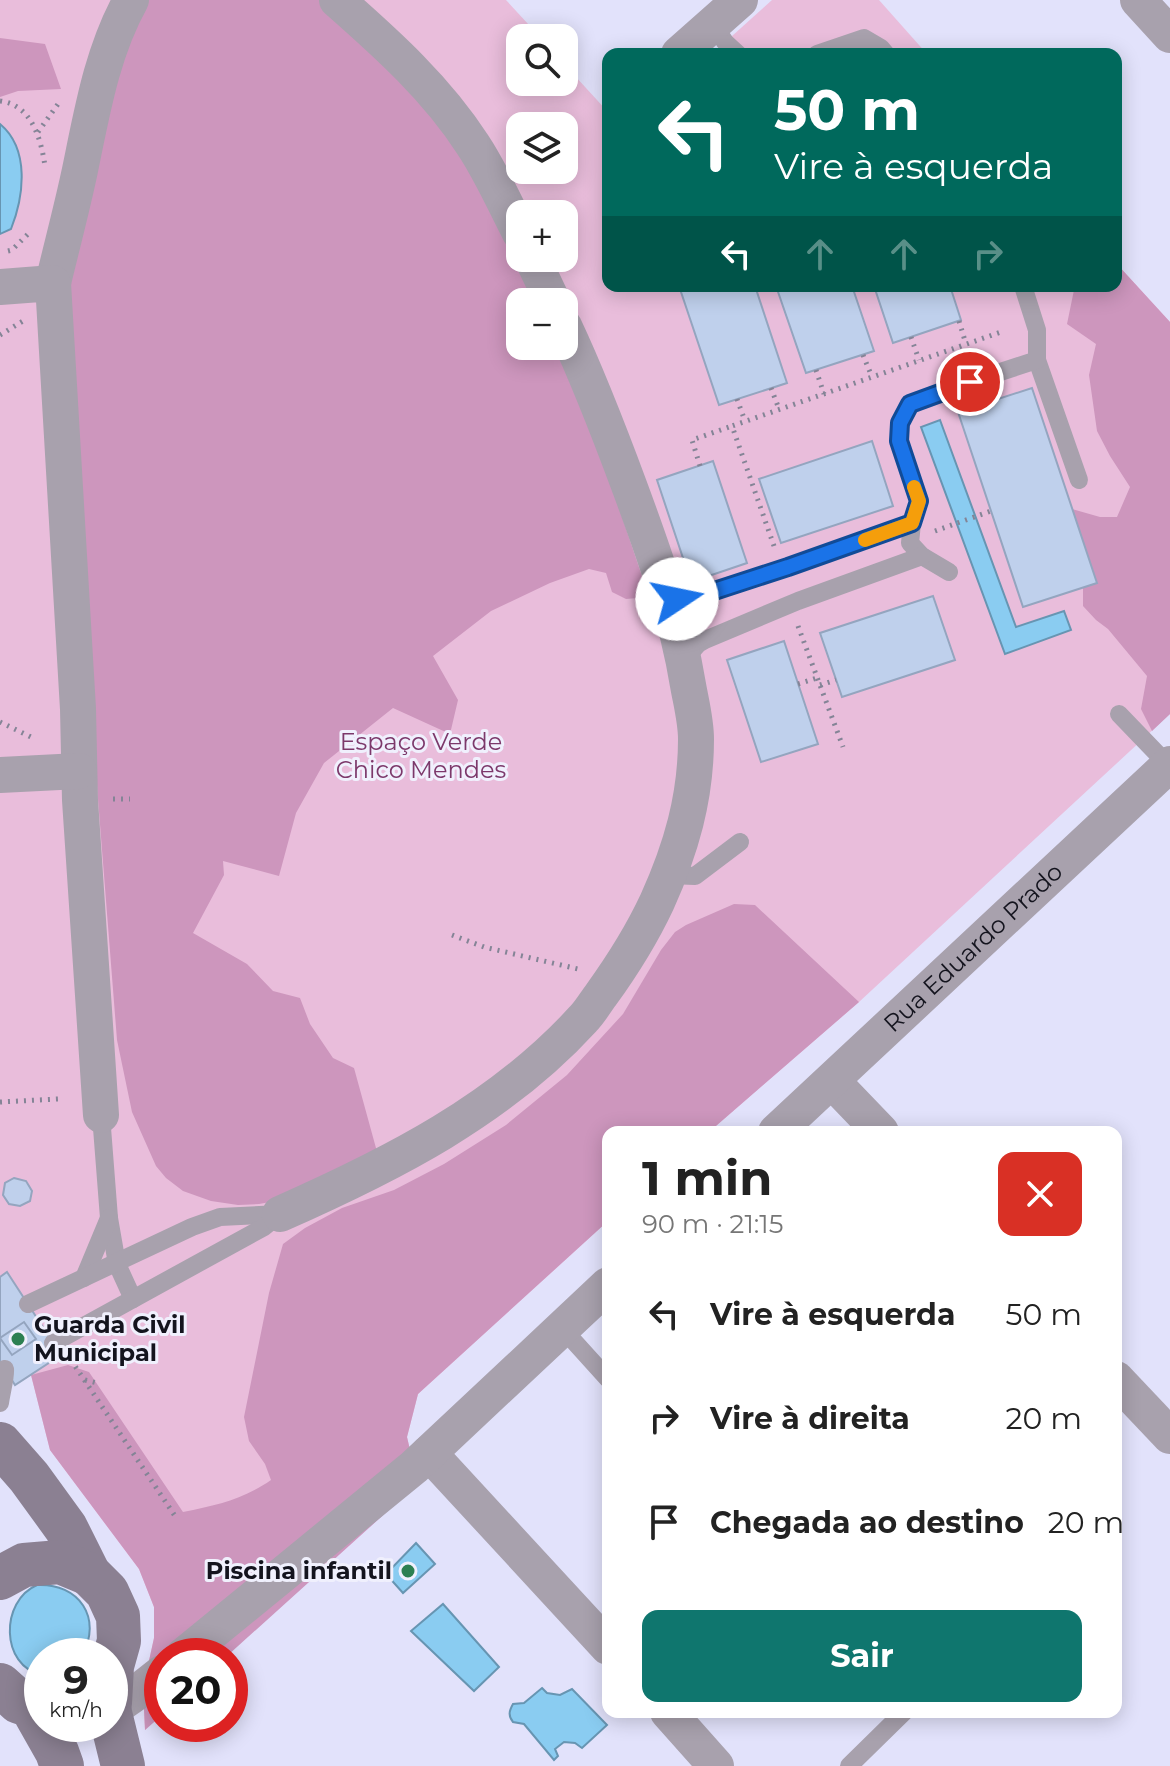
<!DOCTYPE html>
<html lang="pt">
<head>
<meta charset="utf-8">
<style>
  :root { --surface:#fff; --page:#f6f6f6; --text:#222; --muted:#767676; --accent:#0f766e }
  body { margin:0; font-family:Montserrat,sans-serif; background:var(--page); color:var(--text); height:100vh; display:flex; flex-direction:column; font-size:30px; white-space:nowrap }
  * { box-sizing:border-box; margin:0 }
  p { font-size:26px; color:var(--muted) }
  .icon { flex:none; width:44px; height:44px; fill:none; stroke:currentColor; stroke-width:2; stroke-linecap:round; stroke-linejoin:round }
  .map { position:relative; flex:1; overflow:hidden }
  .sheet { position:absolute; left:602px; top:1126px; width:520px; height:592px; display:flex; flex-direction:column; background:var(--surface); border-radius:16px; box-shadow:0 4px 20px #0003 }
  .sheet>* { flex:none }
  .guide { position:absolute; left:602px; top:48px; width:520px; height:244px; border-radius:16px; box-shadow:0 4px 20px #0003; background:#00695c; color:#fff; overflow:hidden }
  .controls { position:absolute; left:506px; top:24px; display:grid; gap:16px }
  .controls a { display:grid; place-items:center; width:72px; height:72px; border-radius:16px; background:var(--surface); box-shadow:0 4px 20px #0003; font-size:40px }
  .speed { position:absolute; left:24px; top:1638px; display:flex; gap:16px; font-size:40px; font-weight:700; text-align:center }
  .speed>* { display:grid; place-content:center; width:104px; height:104px; border-radius:50%; background:var(--surface); box-shadow:0 4px 20px #0003; line-height:1 }
  .speed small { font-size:20px; font-weight:400 }
  .speed .limit { border:12px solid #d22; background:#fff; color:#111 }
  .pin { position:absolute; display:grid; place-items:center; width:68px; height:68px; color:#fff; margin:-34px; border:4px solid #fff; border-radius:50%; box-shadow:0 2px 8px #0007 }
  .me { position:absolute; width:88px; margin:-44px; rotate:79deg; stroke-linejoin:round; filter:drop-shadow(0 0 6px #0008) }
  .turn { display:flex; align-items:center; gap:28px; height:168px; padding:0 40px; font-size:36px }
  .turn .icon { width:104px; height:104px; stroke-width:2.5 }
  .turn b { display:block; font-size:56px; line-height:68px }
  .lanes { display:flex; align-items:center; height:76px; padding:0 40px; background:#0003; justify-content:center; gap:40px; direction:ltr }
  .lanes .off { opacity:.35 }
  .round { display:grid; place-items:center; flex:none; width:84px; height:84px; border-radius:16px; background:var(--page) }
  .summary { display:flex; align-items:center; justify-content:space-between; height:136px; padding:0 40px }
  h1 { font-size:48px; font-weight:700; line-height:60px }
  .cta { display:flex; gap:16px; margin-top:auto; padding:16px 40px }
  .cta a { flex:1; height:92px; border-radius:16px; background:var(--accent); color:#fff; font-size:32px; font-weight:700; line-height:92px; text-align:center }
  ul { padding:0; list-style:none }
  li { display:flex; align-items:center; gap:24px; height:104px; padding:0 40px }
  li div { flex:1 }
  li b { display:block; font-size:30px }
  li em { font-style:normal }
  .map>svg:first-child { display:block }
  .green { fill:#e9bddb; fill-rule:evenodd }
  .forest { fill:#cd96bd }
  .water { fill:#8accf1; stroke:#6795b2; stroke-width:2 }
  .building { fill:#bfd0ec; stroke:#94a5bf; stroke-width:2 }
  .lines { fill:none; stroke-linecap:round; stroke-linejoin:round }
  .path { stroke:#848496; stroke-width:5; stroke-dasharray:2 6; stroke-linecap:butt }
  .lane { stroke:#a8a1ad; stroke-width:18 }
  .street { stroke:#a8a1ad; stroke-width:36 }
  .secondary { stroke:#8b8092; stroke-width:44 }
  .route-casing { stroke:#114b97; stroke-width:20 }
  .route { stroke:#1a73e8; stroke-width:14 }
  .slow { stroke:#f59e0b; stroke-width:14 }
  .poi-dot { fill:#2d8052; stroke:#f0f0fd; stroke-width:3 }
  .labels { text-anchor:middle; stroke-width:6; stroke-linejoin:round; paint-order:stroke }
  .park-label { font-size:24px; fill:#7c386b; stroke:#f0f0fd }
  .street-label { font-size:24px; fill:#14141e; stroke:#f0f0fd }
  .poi-label { font-size:24px; font-weight:bold; fill:#14141e; stroke:#f0f0fd; text-anchor:start }
</style>
</head>
<body>
<div class="map">
<svg width="1170" height="1766" viewBox="0 0 1170 1766">
  <rect width="100%" height="100%" fill="#e2e2fb"/>
  <g class="green">
    <path d="M0,0H506L541,38H520V82H564V64L608,112V286H1116V263L1170,322V714L859,1002L709,1132H608V1221L418,1394L407,1437L414,1467L227,1656H162V1715L145,1730L143,1688L154,1638V1607L139,1569L50,1450L31,1375L61,1355L8,1273L0,1277ZM520,126H564V170H520ZM520,214H564V258H520ZM520,302H564V346H520Z"/>
    <polygon points="772,0 879,0 927,54 712,54"/>
  </g>
  <g class="forest">
    <polygon points="141,0 327,0 443,120 503,222 540,302 520,302 520,346 561,346 613,490 649,597 626,599 612,592 606,573 589,569 550,583 491,611 433,656 458,700 450,734 393,708 324,763 296,813 279,876 223,861 224,875 193,933 247,964 273,991 300,998 310,1024 333,1058 354,1068 379,1159 287,1199 259,1204 238,1205 211,1201 183,1191 166,1178 156,1166 132,1112 117,1040 98,799 62,272"/>
    <polygon points="0,38 45,44 61,89 18,91 0,97"/>
    <polygon points="1116,263 1170,322 1170,714 1152,731 1141,709 1147,676 1108,629 1096,620 1083,606 1083,587 1072,509 1100,517 1117,517 1130,487 1110,456 1097,431 1089,375 1096,344 1067,324 1074,290 1072,286 1116,286"/>
    <path d="M734,904L755,905L859,1002L709,1132H608V1221L418,1394L407,1437L414,1467L421,1481L227,1656H162V1715L145,1730L143,1688L154,1638V1607L139,1569L50,1450L31,1375L68,1365L89,1372L183,1512C217,1505 242,1500 271,1480L265,1464L249,1441L244,1417L269,1293L283,1244L305,1228L342,1208L394,1190L444,1164L506,1125L567,1075L623,1014L661,950L675,932L686,925Z"/>
  </g>
  <g class="water">
    <path d="M0,124C30,149 24,196 11,229L0,234Z"/>
    <polygon points="940,420 1016,627 1064,611 1071,630 1005,654 921,427"/>
    <polygon points="416,1543 435,1564 403,1593 386,1574"/>
    <path d="M37,1585C79,1583 103,1618 82,1656H42V1675C0,1666 0,1601 37,1585Z"/>
    <polygon points="443,1604 499,1667 474,1691 411,1631"/>
    <path d="M542,1688L547,1693L560,1695L572,1689L607,1725L582,1748L575,1743L564,1742L555,1749L558,1756L554,1760L524,1724L513,1722C508,1716 509,1711 513,1704L524,1703Z"/>
  </g>
  <g class="building">
    <polygon points="679,286 755,286 787,383 719,405"/>
    <polygon points="776,286 852,286 874,351 806,373"/>
    <polygon points="874,286 950,286 961,320 893,343"/>
    <polygon points="1032,388 1097,583 1023,607 958,412"/>
    <polygon points="872,441 893,506 781,543 759,479"/>
    <polygon points="713,461 747,563 691,582 657,480"/>
    <polygon points="933,596 955,660 842,697 820,633"/>
    <polygon points="784,641 818,744 761,762 727,660"/>
    <polygon points="14,1178 26,1181 32,1191 30,1201 20,1206 9,1204 3,1195 5,1183"/>
    <polygon points="7,1272 61,1355 15,1385 0,1361 0,1277"/>
    <polygon points="24,1322 36,1339 12,1355 0,1338"/>
  </g>
  <g class="lines">
    <g class="path">
      <path d="M0,101C32,105 41,139 45,166"/>
      <polyline points="38,132 58,104"/>
      <polyline points="8,251 12,250 30,232"/>
      <polyline points="959,321 966,344"/>
      <polyline points="0,335 23,321"/>
      <polyline points="911,337 919,360"/>
      <polyline points="863,355 872,377"/>
      <polyline points="816,370 824,394"/>
      <polyline points="771,388 779,409"/>
      <polyline points="737,399 745,421"/>
      <polyline points="700,466 692,440 732,426"/>
      <polyline points="935,531 991,511"/>
      <polyline points="774,546 732,426 1001,332"/>
      <polyline points="798,626 843,747"/>
      <polyline points="798,684 817,678"/>
      <polyline points="820,685 836,680"/>
      <polyline points="0,722 35,739"/>
      <polyline points="113,799 130,799"/>
      <polyline points="452,935 484,947 578,969"/>
      <polyline points="0,1102 58,1099"/>
      <polyline points="71,1360 175,1516"/>
      <polyline points="85,1380 97,1383"/>
    </g>
    <g class="lane">
      <polyline points="713,24 725,42 738,54"/>
      <polyline points="817,54 864,38 881,48 886,54"/>
      <polyline points="1037,360 1079,480"/>
      <polyline points="949,572 922,556 910,543 912,523 919,501 899,441 900,423 910,404 948,389 1037,360 1037,330 1023,286"/>
      <polyline points="668,595 685,600 696,597 788,567 912,523"/>
      <polyline points="684,660 698,644 705,640 798,601 922,556"/>
      <polyline points="1119,714 1169,766"/>
      <polyline points="669,875 695,876 740,842"/>
      <polyline points="101,1115 109,1218 117,1264 133,1299"/>
      <polyline points="84,1278 109,1218"/>
      <polyline points="28,1304 192,1227 220,1217 280,1214"/>
      <polyline points="561,1327 608,1379"/>
      <polyline points="53,1343 264,1227 280,1214"/>
      <path d="M0,1403C1,1394 6,1376 5,1369"/>
      <polyline points="849,1766 904,1712"/>
    </g>
    <g class="street">
      <path d="M337,0C387,44 437,89 473,145C491,172 505,204 520,233"/>
      <polyline points="1138,0 1170,35"/>
      <polyline points="679,54 740,0"/>
      <polyline points="532,258 553,302"/>
      <path d="M53,283C62,245 72,208 80,170C92,112 102,52 131,0"/>
      <polyline points="0,287 53,283 78,709 80,800 101,1115"/>
      <polyline points="0,775 79,771"/>
      <polyline points="832,1081 881,1132"/>
      <path id="s1" d="M776,1132L1170,764"/>
      <path d="M280,1214C391,1165 500,1110 583,1019C590,1012 595,1003 601,995C622,966 642,934 657,902C681,849 696,798 696,739C696,721 691,702 688,685C677,617 654,553 630,488C610,434 589,379 564,326"/>
      <polyline points="1116,1379 1170,1436"/>
      <polyline points="429,1453 608,1647"/>
      <polyline points="183,1656 414,1467 608,1285"/>
      <polyline points="110,1711 143,1688 162,1673"/>
      <polyline points="668,1712 716,1766"/>
    </g>
    <g class="secondary">
      <polyline points="0,1444 29,1477 66,1528 89,1574 107,1592 118,1616 119,1641 112,1666 110,1703"/>
      <polyline points="0,1578 24,1565 60,1562 89,1574"/>
      <polyline points="0,1685 19,1702 31,1706 57,1752 62,1766"/>
      <polyline points="110,1713 123,1766"/>
    </g>
  </g>
  <g class="lines">
    <defs>
      <polyline id="route" points="677,599 685,600 696,597 788,567 912,523 919,501 899,441 900,423 910,404 970,382"/>
    </defs>
    <use href="#route" class="route-casing"/>
    <use href="#route" class="route"/>
    <polyline class="slow" points="865,540 912,523 919,501 914,487"/>
  </g>
  <g class="poi-dot">
    <circle cx="18" cy="1339" r="8"/>
    <circle cx="408" cy="1571" r="8"/>
  </g>
  <g class="labels">
    <g class="park-label">
      <text x="421" y="750">Espaço Verde<tspan x="421" dy="28">Chico Mendes</tspan></text>
    </g>
    <g class="street-label">
      <text dy="8" stroke="none"><textPath href="#s1" startOffset="270">Rua Eduardo Prado</textPath></text>
    </g>
    <g class="poi-label">
      <text x="34" y="1333">Guarda Civil<tspan x="34" dy="28">Municipal</tspan></text>
      <text x="392" y="1579" text-anchor="end">Piscina infantil</text>
    </g>
  </g>
</svg>
<div class="controls">
<a><svg class="icon" aria-label="search" viewBox="0 0 24 24"><circle cx="10" cy="10" r="6"/><path d="M15 15l6 6"/></svg></a>
<a><svg class="icon" aria-label="layers" viewBox="0 0 24 24"><path d="M12 4l9 5-9 5-9-5zM3 14l9 5 9-5"/></svg></a>
<a>+</a>
<a>−</a>
</div>
<div class="speed"><div>9<small>km/h</small></div><div class="limit">20</div></div>
<div class="pin" style="left:970px;top:382px;background:#d93025"><svg class="icon" aria-label="arrive" viewBox="0 0 24 24"><path d="M6 21V4h12l-3 4 3 4H6"/></svg></div>
<svg class="me" style="left:677px;top:599px" viewBox="-20 -20 40 40"><circle r="19" fill="#fff"/><path d="M0-13L10 11 0 6-10 11z" fill="#1a73e8"/></svg>
<div class="guide">
<div class="turn"><svg class="icon" aria-label="left" viewBox="0 0 24 24"><path d="M17 20v-9H6M10 6l-5 5 5 5"/></svg><div><b>50 m</b>Vire à esquerda</div></div>
<div class="lanes"><svg class="icon" aria-label="left" viewBox="0 0 24 24"><path d="M17 20v-9H6M10 6l-5 5 5 5"/></svg><svg class="icon off" aria-label="ahead" viewBox="0 0 24 24"><path d="M12 20V5M6 11l6-6 6 6"/></svg><svg class="icon off" aria-label="ahead" viewBox="0 0 24 24"><path d="M12 20V5M6 11l6-6 6 6"/></svg><svg class="icon off" aria-label="right" viewBox="0 0 24 24"><path d="M7 20v-9h11M14 6l5 5-5 5"/></svg></div>
</div>
<section class="sheet">
<div class="summary"><div><h1>1 min</h1><p>90 m · 21:15</p></div><a class="round" style="background:#d93025;color:#fff"><svg class="icon" aria-label="close" viewBox="0 0 24 24"><path d="M6 6l12 12M18 6L6 18"/></svg></a></div>
<ul>
<li><svg class="icon" aria-label="left" viewBox="0 0 24 24"><path d="M17 20v-9H6M10 6l-5 5 5 5"/></svg><div><b>Vire à esquerda</b></div><em>50 m</em></li>
<li><svg class="icon" aria-label="right" viewBox="0 0 24 24"><path d="M7 20v-9h11M14 6l5 5-5 5"/></svg><div><b>Vire à direita</b></div><em>20 m</em></li>
<li><svg class="icon" aria-label="arrive" viewBox="0 0 24 24"><path d="M6 21V4h12l-3 4 3 4H6"/></svg><div><b>Chegada ao destino</b></div><em>20 m</em></li>
</ul>
<div class="cta"><a>Sair</a></div>
</section>
</div>
</body>
</html>
